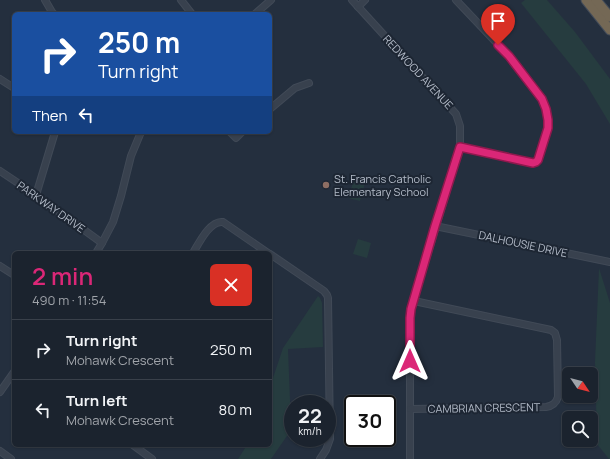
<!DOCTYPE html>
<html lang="en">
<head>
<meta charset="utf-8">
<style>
  :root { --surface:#1b232e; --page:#242b36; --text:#f1f3f6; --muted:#a0a4aa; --line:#39404a; --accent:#db2777 }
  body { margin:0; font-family:Manrope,sans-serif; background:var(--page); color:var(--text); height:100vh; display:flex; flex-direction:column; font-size:15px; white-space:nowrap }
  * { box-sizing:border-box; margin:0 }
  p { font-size:13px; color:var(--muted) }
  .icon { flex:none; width:22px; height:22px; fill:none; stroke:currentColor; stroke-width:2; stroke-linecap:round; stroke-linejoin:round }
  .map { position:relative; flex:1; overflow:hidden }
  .side { position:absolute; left:12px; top:251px; width:260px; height:196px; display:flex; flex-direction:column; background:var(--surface); border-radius:6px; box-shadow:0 1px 3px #0004,0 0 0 1px var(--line) }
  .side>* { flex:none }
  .banner { position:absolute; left:12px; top:12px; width:260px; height:122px; border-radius:6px; box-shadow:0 1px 3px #0004,0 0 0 1px var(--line); background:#1a4fa0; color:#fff; overflow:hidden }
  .needle { width:26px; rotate:125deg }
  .controls { position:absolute; left:562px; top:367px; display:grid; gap:8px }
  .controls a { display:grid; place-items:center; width:36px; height:36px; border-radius:6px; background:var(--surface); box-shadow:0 1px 3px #0004,0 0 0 1px var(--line); font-size:20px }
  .speed { position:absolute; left:284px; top:395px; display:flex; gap:8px; font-size:20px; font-weight:700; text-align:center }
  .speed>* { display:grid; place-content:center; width:52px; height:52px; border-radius:50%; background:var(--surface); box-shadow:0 1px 3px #0004,0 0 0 1px var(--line); line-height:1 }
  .speed small { font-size:10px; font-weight:400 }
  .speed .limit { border:2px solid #111; border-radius:6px; background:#fff; color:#111 }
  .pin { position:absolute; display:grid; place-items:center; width:34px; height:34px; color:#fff; margin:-41px -17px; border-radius:50% 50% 50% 0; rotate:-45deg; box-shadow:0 0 4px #0007 }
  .pin .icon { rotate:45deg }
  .me { position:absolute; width:44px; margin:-22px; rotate:0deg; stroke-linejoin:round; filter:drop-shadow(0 0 3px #0008) }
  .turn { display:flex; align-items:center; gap:14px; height:84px; padding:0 20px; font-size:18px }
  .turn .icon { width:52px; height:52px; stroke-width:2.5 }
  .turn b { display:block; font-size:28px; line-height:34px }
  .then { display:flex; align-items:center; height:38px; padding:0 20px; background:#0003; gap:8px; font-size:15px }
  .round { display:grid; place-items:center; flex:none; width:42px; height:42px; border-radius:6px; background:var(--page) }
  .summary { display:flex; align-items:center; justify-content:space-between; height:68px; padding:0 20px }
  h1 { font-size:24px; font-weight:600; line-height:30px; color:var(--accent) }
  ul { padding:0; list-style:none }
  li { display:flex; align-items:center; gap:12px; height:60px; padding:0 20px; border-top:1px solid var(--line) }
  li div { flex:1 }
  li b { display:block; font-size:15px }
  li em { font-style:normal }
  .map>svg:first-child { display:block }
  .green { fill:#263c3f }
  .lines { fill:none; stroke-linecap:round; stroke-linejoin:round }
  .minor-casing { stroke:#414a57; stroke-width:8 }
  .highway-casing { stroke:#434c59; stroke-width:11 }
  .minor { stroke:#38414e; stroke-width:6 }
  .highway { stroke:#746855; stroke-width:9 }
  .route-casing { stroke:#8e194d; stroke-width:10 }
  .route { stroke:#db2777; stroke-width:7 }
  .education-dot { fill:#8d6e63; stroke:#1d2633; stroke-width:1.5 }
  .labels { text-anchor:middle; stroke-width:4; stroke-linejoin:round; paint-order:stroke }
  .street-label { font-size:11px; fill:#b4bcc9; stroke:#1d2633 }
  .poi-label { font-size:11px; fill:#b4bcc9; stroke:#1d2633; text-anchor:start }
</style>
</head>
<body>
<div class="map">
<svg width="610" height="459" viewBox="0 0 610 459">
  <rect width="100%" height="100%" fill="#242f3e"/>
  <g class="green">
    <polygon points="525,0 547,0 575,32 610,79 610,124 586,84 521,3"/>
    <polygon points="354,180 365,183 360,201 348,198"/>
    <polygon points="358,239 371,243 367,258 353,254"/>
    <polygon points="599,268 610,303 610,459 609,459 597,444 595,362"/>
    <polygon points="318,296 320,298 322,303 323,347 288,349 291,426 289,433 271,459 238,459 247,445 270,445 270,387 283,348"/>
  </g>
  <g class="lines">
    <defs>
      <g id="minor">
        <polyline points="45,0 52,12 54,14"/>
        <polyline points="181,0 192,14"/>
        <polyline points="352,0 456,114 460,126 460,147 411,309 410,318 410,459"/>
        <polyline points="456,0 509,56 542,99 546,109 548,120 548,128 538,160 536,162 533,163 460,147"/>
        <polyline points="358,7 365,0"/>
        <polyline points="255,14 271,0"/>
        <polyline points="0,79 14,88"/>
        <polyline points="270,109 295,88 309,83"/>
        <polyline points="230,132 236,138 242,132"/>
        <polyline points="0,171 36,195 102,243"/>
        <polyline points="36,195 55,132"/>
        <polyline points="435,226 610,262"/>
        <polyline points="96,253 102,243 113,222 121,196 131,156 141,132"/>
        <path d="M193,253C199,243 210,220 223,222L268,253"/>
        <polyline points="270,254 324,291 327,295 328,298 330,439 326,450 320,459"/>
        <polyline points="0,266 14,275"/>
        <polyline points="0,392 14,372"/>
        <path d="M410,409L546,407C553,406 556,403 558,397L557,340L555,333L551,330L414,301"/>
        <polyline points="133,445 152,459"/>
        <polyline points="0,451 11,459"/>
      </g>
      <g id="highway">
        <polyline points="586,0 610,30"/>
        <polyline points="596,0 610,17"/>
      </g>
    </defs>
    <use href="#minor" class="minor-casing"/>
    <use href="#highway" class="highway-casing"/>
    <use href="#minor" class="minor"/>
    <use href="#highway" class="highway"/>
  </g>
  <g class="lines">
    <defs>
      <polyline id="route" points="410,361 410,318 411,309 435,226 460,147 533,163 536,162 538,160 548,128 548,120 546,109 542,99 509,56 498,45"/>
    </defs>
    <use href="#route" class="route-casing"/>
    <use href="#route" class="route"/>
  </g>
  <circle class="education-dot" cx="326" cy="185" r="4"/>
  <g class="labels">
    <g class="street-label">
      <text transform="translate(418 72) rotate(47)" y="4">REDWOOD AVENUE</text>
      <text transform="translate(51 207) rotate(35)" y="4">PARKWAY DRIVE</text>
      <text transform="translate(523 244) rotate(12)" y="4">DALHOUSIE DRIVE</text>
      <text transform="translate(484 408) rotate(-1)" y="4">CAMBRIAN CRESCENT</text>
    </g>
    <g class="poi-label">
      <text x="334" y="183">St. Francis Catholic<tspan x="334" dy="13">Elementary School</tspan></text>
    </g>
  </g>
</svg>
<div class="controls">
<a><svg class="needle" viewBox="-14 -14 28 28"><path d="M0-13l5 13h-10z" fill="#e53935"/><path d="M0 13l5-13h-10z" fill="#a0a4aa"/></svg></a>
<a><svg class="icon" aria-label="search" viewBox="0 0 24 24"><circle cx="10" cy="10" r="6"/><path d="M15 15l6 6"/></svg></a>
</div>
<div class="speed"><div>22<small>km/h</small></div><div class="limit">30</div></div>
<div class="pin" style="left:498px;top:45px;background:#d93025"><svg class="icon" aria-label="arrive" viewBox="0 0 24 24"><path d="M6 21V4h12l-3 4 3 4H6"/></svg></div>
<svg class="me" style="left:410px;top:361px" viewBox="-20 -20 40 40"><path d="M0-17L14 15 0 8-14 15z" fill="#db2777" stroke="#fff" stroke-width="4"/></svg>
<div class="banner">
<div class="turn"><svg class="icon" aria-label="right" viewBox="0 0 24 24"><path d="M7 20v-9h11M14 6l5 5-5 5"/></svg><div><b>250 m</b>Turn right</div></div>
<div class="then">Then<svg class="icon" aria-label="left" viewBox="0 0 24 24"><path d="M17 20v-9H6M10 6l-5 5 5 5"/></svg></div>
</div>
<section class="side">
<div class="summary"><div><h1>2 min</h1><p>490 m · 11:54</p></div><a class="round" style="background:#d93025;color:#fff"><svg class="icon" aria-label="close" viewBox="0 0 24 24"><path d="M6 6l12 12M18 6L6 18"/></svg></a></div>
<ul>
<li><svg class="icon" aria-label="right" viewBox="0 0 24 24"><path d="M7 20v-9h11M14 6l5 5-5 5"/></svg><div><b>Turn right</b><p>Mohawk Crescent</p></div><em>250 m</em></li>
<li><svg class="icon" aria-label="left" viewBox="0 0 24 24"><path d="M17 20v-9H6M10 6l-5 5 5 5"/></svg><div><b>Turn left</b><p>Mohawk Crescent</p></div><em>80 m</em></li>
</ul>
</section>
</div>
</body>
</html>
